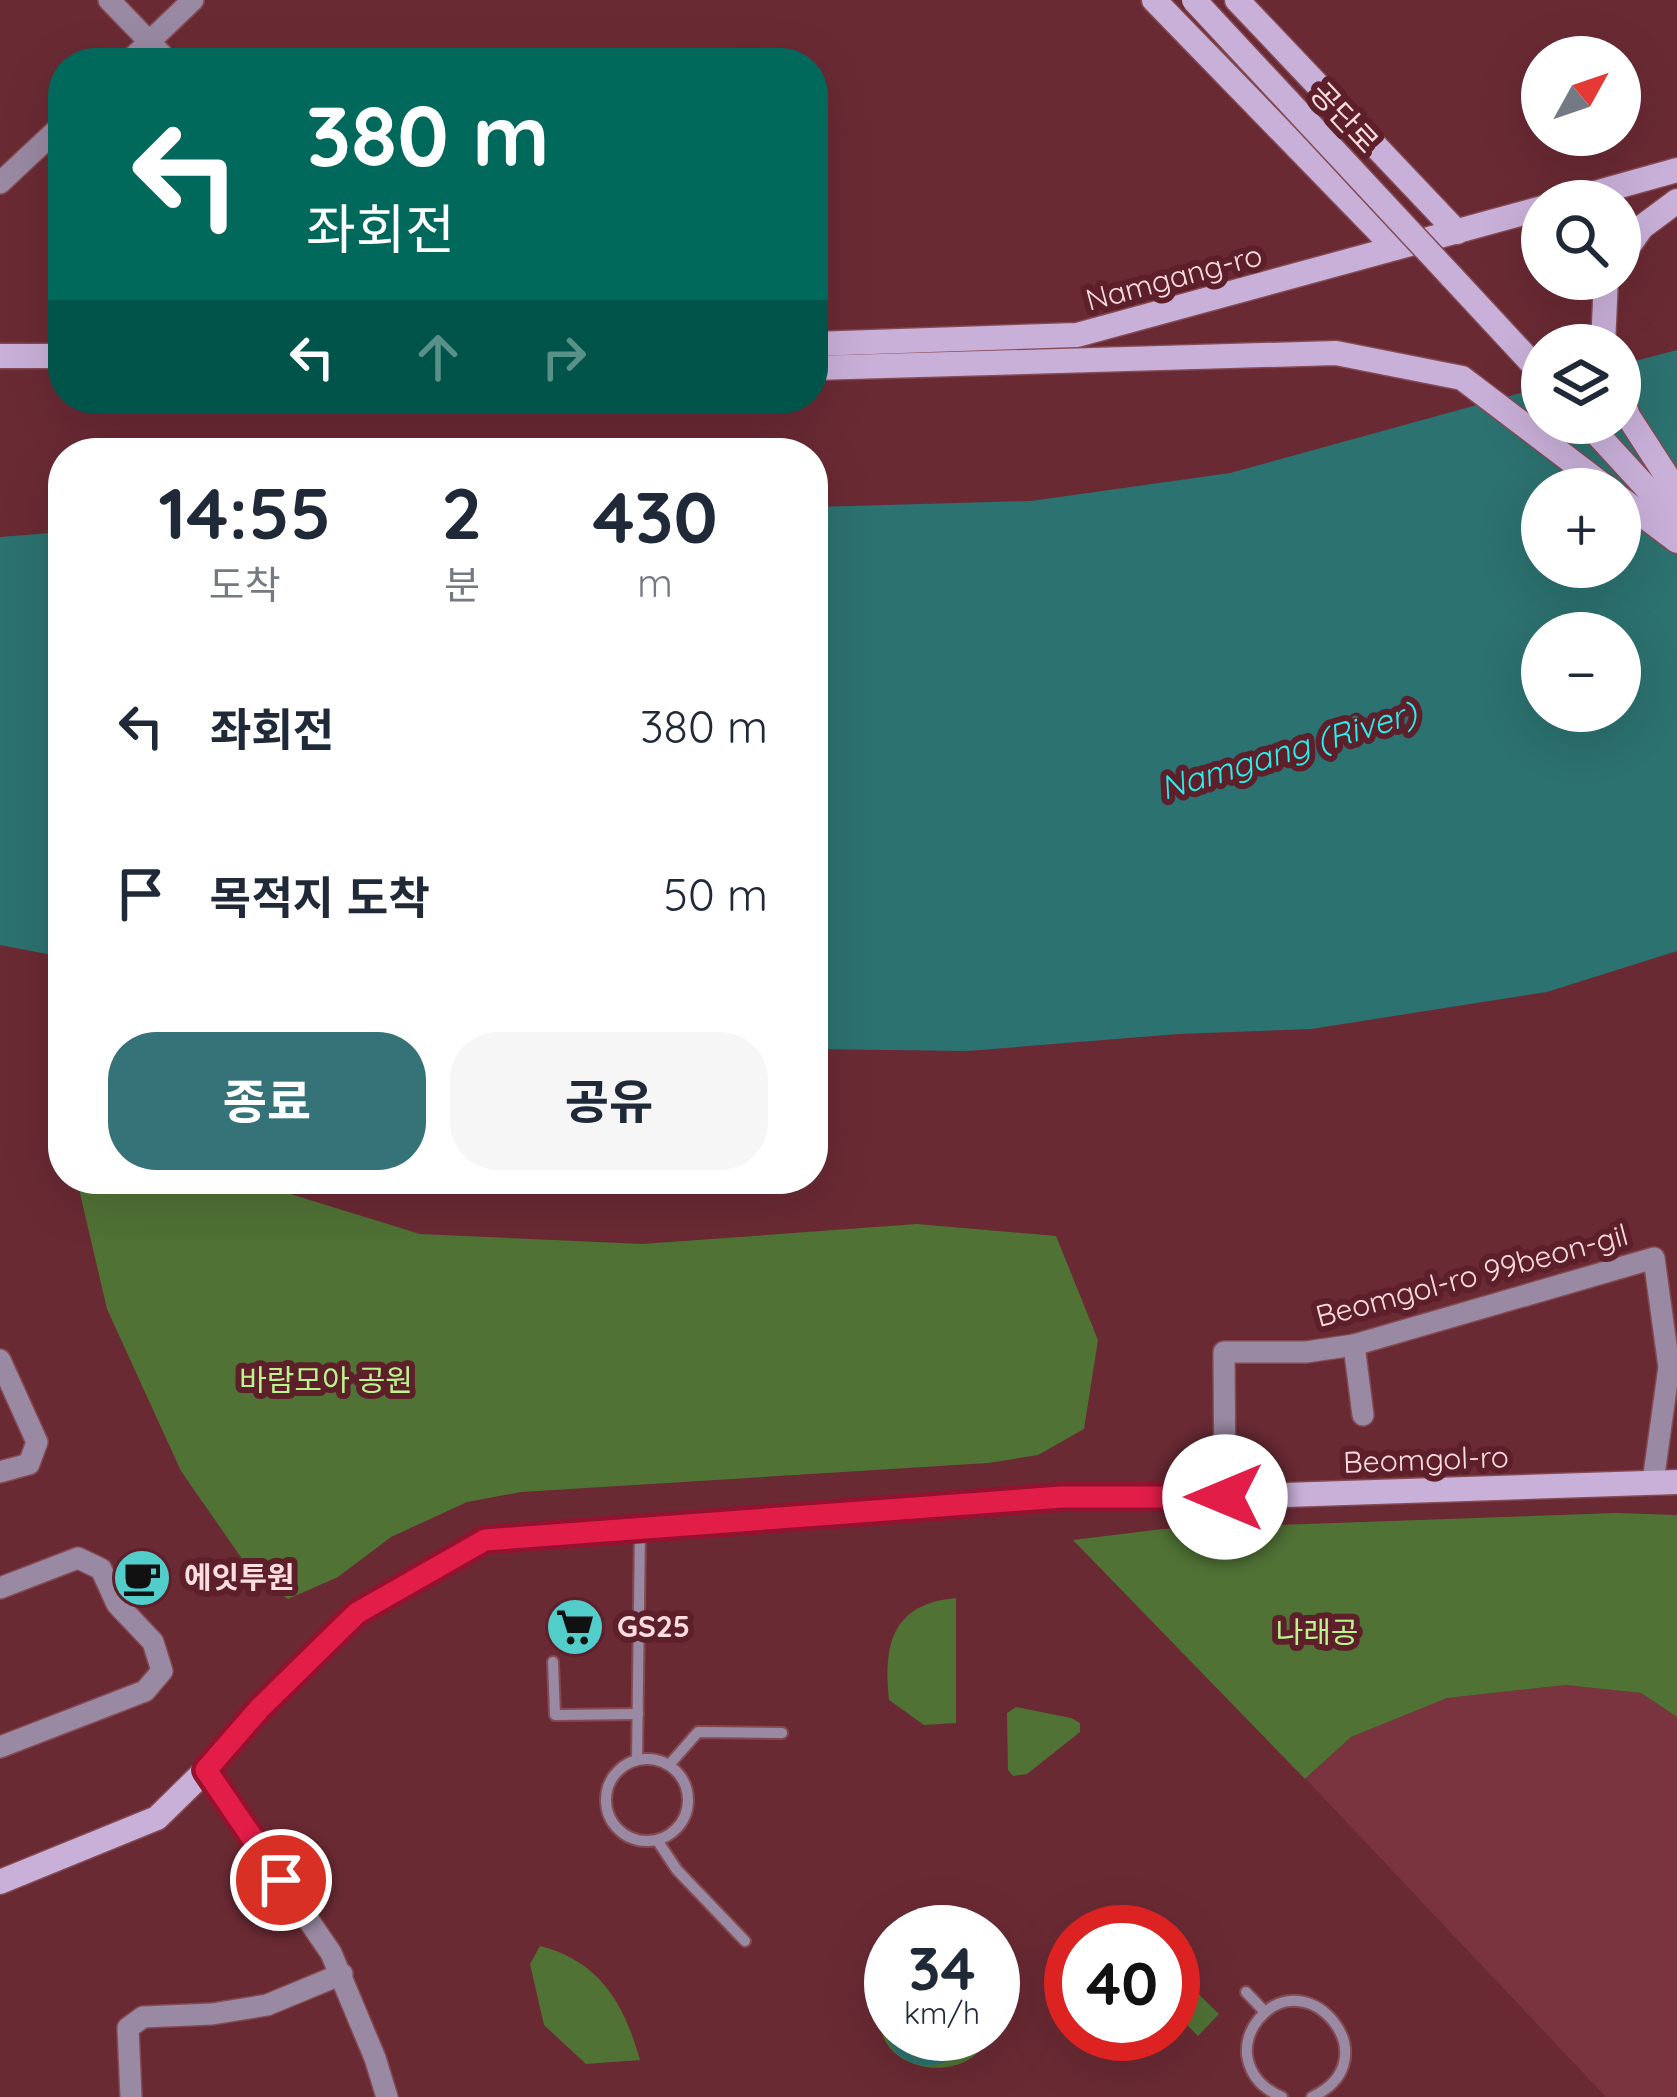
<!DOCTYPE html>
<html lang="ko">
<head>
<meta charset="utf-8">
<style>
  :root { --surface:#fff; --page:#f6f6f7; --text:#1f2937; --muted:#747a83; --accent:#367379 }
  body { margin:0; font-family:Quicksand,"Noto Sans KR",sans-serif; background:var(--page); color:var(--text); height:100vh; display:flex; flex-direction:column; font-size:45px; white-space:nowrap }
  * { box-sizing:border-box; margin:0 }
  p { font-size:39px; color:var(--muted) }
  .icon { flex:none; width:66px; height:66px; fill:none; stroke:currentColor; stroke-width:2; stroke-linecap:round; stroke-linejoin:round }
  .map { position:relative; flex:1; overflow:hidden }
  .panel { position:absolute; left:48px; top:438px; width:780px; height:756px; display:flex; flex-direction:column; background:var(--surface); border-radius:48px; box-shadow:0 12px 48px #0002 }
  .panel>* { flex:none }
  .top-card { position:absolute; left:48px; top:48px; width:780px; height:366px; border-radius:48px; box-shadow:0 12px 48px #0002; background:#00695c; color:#fff; overflow:hidden }
  .needle { width:78px; rotate:50deg }
  .buttons { position:absolute; left:1521px; top:36px; display:grid; gap:24px }
  .buttons a { display:grid; place-items:center; width:120px; height:120px; border-radius:50%; background:var(--surface); box-shadow:0 12px 48px #0002; font-size:60px }
  .speed { position:absolute; left:864px; top:1905px; display:flex; gap:24px; font-size:60px; font-weight:700; text-align:center }
  .speed>* { display:grid; place-content:center; width:156px; height:156px; border-radius:50%; background:var(--surface); box-shadow:0 12px 48px #0002; line-height:1 }
  .speed small { font-size:30px; font-weight:400 }
  .speed .limit { border:18px solid #d22; background:#fff; color:#111 }
  .pin { position:absolute; display:grid; place-items:center; width:102px; height:102px; color:#fff; margin:-51px; border:6px solid #fff; border-radius:50%; box-shadow:0 3px 12px #0007 }
  .me { position:absolute; width:132px; margin:-66px; rotate:270deg; stroke-linejoin:round; filter:drop-shadow(0 0 9px #0008) }
  .turn { display:flex; align-items:center; gap:42px; height:252px; padding:0 60px; font-size:54px }
  .turn .icon { width:156px; height:156px; stroke-width:2.5 }
  .turn b { display:block; font-size:84px; line-height:102px }
  .lanes { display:flex; align-items:center; height:114px; padding:0 60px; background:#0003; justify-content:center; gap:60px; direction:ltr }
  .lanes .off { opacity:.35 }
  .eta { display:flex; justify-content:space-evenly; align-items:center; height:204px; text-align:center }
  .eta b { font-size:72px; font-weight:700; line-height:84px }
  .action { display:flex; gap:24px; margin-top:auto; padding:24px 60px }
  .action a { flex:1; height:138px; border-radius:48px; background:var(--accent); color:#fff; font-size:48px; font-weight:700; line-height:138px; text-align:center }
  .action a+a { background:var(--page); color:var(--text) }
  ul { padding:0; list-style:none }
  li { display:flex; align-items:center; gap:36px; height:168px; padding:0 60px }
  li div { flex:1 }
  li b { display:block; font-size:45px }
  li em { font-style:normal }
  .map>svg:first-child { display:block }
  .built { fill:#7a3440 }
  .green { fill:#507235 }
  .water { fill:#2c7270; fill-rule:evenodd }
  .lines { fill:none; stroke-linecap:round; stroke-linejoin:round }
  .lane-casing { stroke:#844a53; stroke-width:14 }
  .street-casing { stroke:#844a53; stroke-width:24 }
  .secondary-casing { stroke:#844a53; stroke-width:27 }
  .lane { stroke:#9989a2; stroke-width:10 }
  .street { stroke:#9989a2; stroke-width:21 }
  .secondary { stroke:#c9b0d9; stroke-width:24 }
  .secondary-bridge-casing { stroke:#844a53; stroke-width:27; stroke-linecap:butt }
  .secondary-bridge { stroke:#c9b0d9; stroke-width:24 }
  .route-casing { stroke:#92132f; stroke-width:30 }
  .route { stroke:#e11d48; stroke-width:21 }
  .labels { text-anchor:middle; stroke-width:12; stroke-linejoin:round; paint-order:stroke }
  .street-label { font-size:30px; fill:#fddddf; stroke:#5d1f2a }
  .park-label { font-size:30px; fill:#baf48d; stroke:#5d1f2a }
  .poi-label { font-size:30px; font-weight:bold; fill:#fddddf; stroke:#5d1f2a; text-anchor:start }
  .water-label { font-size:33px; font-style:italic; fill:#25f2ee; stroke:#5d1f2a }
</style>
</head>
<body>
<div class="map">
<svg width="1677" height="2097" viewBox="0 0 1677 2097">
  <rect width="100%" height="100%" fill="#6a2a34"/>
  <polygon class="built" points="1566,1685 1641,1693 1677,1717 1677,2097 1606,2097 1306,1779 1351,1737 1446,1698"/>
  <g class="green">
    <polygon points="93,1179 242,1179 420,1234 642,1244 917,1224 1056,1236 1098,1340 1084,1429 1038,1455 988,1463 521,1492 467,1502 391,1537 338,1577 288,1599 254,1576 181,1471 107,1309 79,1189"/>
    <polygon points="1616,1513 1677,1515 1677,1717 1641,1693 1566,1685 1447,1698 1351,1737 1305,1779 1073,1540 1163,1529"/>
    <path d="M956,1598V1723L924,1725L889,1700C883,1644 892,1604 956,1598Z"/>
    <polygon points="1016,1707 1071,1718 1080,1723 1080,1732 1027,1774 1013,1776 1008,1770 1007,1713"/>
    <path d="M540,1946C599,1961 624,2003 640,2060L586,2064L544,2025L530,1964Z"/>
    <polygon points="1181,1977 1219,2014 1198,2036 1173,2011 1173,1985"/>
    <path d="M891,1991V2034H989C968,2097 845,2066 891,1991Z"/>
  </g>
  <g class="water">
    <path d="M1677,350V951L1547,992L1311,1029L1178,1034L967,1051L813,1049V507L1031,501L1230,473L1542,387V423H1620V365ZM1542,489H1620V567H1542ZM1542,633H1620V711H1542Z"/>
    <polygon points="63,532 63,957 0,945 0,537"/>
    <path d="M891,2002V2034L913,2057L936,2060L969,2034H976L975,2039C937,2091 865,2059 891,2002Z"/>
  </g>
  <g class="lines">
    <defs>
      <g id="lane">
        <polyline points="553,1662 555,1715 638,1714"/>
        <circle cx="647" cy="1800" r="41"/>
        <polyline points="637,1759 640,1530"/>
        <polyline points="669,1765 698,1732 782,1733"/>
        <polyline points="657,1840 677,1870 745,1941"/>
        <polyline points="1246,1992 1265,2012"/>
        <path d="M1282,2097C1263,2089 1250,2076 1247,2055C1246,2042 1250,2030 1258,2020C1306,1959 1393,2059 1312,2097"/>
      </g>
      <g id="street">
        <polyline points="109,0 170,63"/>
        <polyline points="127,63 193,0"/>
        <polyline points="0,183 63,124"/>
        <polyline points="1354,1345 1363,1415"/>
        <polyline points="0,1360 37,1442 29,1464 0,1472"/>
        <polyline points="1225,1497 1224,1352 1306,1352 1354,1345 1654,1258 1669,1367 1653,1482"/>
        <polyline points="0,1588 78,1558 101,1569 117,1604 153,1642 162,1671 145,1691 0,1747"/>
        <polyline points="206,1770 331,1953 375,2058 387,2097"/>
        <polyline points="131,2097 128,2028 143,2017 212,2014 267,2005 342,1974"/>
      </g>
      <g id="secondary">
        <polyline points="1154,0 1395,248"/>
        <polyline points="1237,0 1457,232"/>
        <polyline points="1566,201 1677,170"/>
        <polyline points="1620,258 1642,227 1677,201"/>
        <polyline points="1451,276 1542,374"/>
        <polyline points="813,344 1077,335 1542,208"/>
        <polyline points="1603,345 1606,279"/>
        <polyline points="0,356 63,356"/>
        <polyline points="813,368 1336,353 1462,378 1608,489"/>
        <polyline points="1620,393 1628,416 1677,492"/>
        <polyline points="1587,423 1677,521"/>
        <polyline points="1620,498 1677,541"/>
        <polyline points="0,1882 157,1818 206,1770 260,1708 357,1613 485,1540 1061,1497 1225,1497 1677,1482"/>
      </g>
    </defs>
    <use href="#lane" class="lane-casing"/>
    <use href="#street" class="street-casing"/>
    <use href="#secondary" class="secondary-casing"/>
    <use href="#lane" class="lane"/>
    <use href="#street" class="street"/>
    <use href="#secondary" class="secondary"/>
    <defs>
      <polyline id="secondary-bridge" points="1194,0 1451,276"/>
    </defs>
    <use href="#secondary-bridge" class="secondary-bridge-casing"/>
    <use href="#secondary-bridge" class="secondary-bridge"/>
  </g>
  <g class="lines">
    <defs>
      <polyline id="route" points="281,1880 206,1770 260,1708 357,1613 485,1540 1061,1497 1225,1497"/>
    </defs>
    <use href="#route" class="route-casing"/>
    <use href="#route" class="route"/>
  </g>
  <defs>
    <symbol id="cafe-disc" viewBox="-11 -11 22 22"><circle r="9.5" fill="#53cdca" stroke="#5d1f2a"/><path d="M-5.5-4.5H6V0H3Q3 3.5 0 3.5H-2.5Q-5.5 3.5-5.5 0ZM3-3.2v2h1.7v-2ZM-6 4.5H4V6H-6Z" fill="#111"/></symbol>
    <symbol id="supermarket-disc" viewBox="-11 -11 22 22"><circle r="9.5" fill="#53cdca" stroke="#5d1f2a"/><path d="M-6-5.5h2.5l.6 2H6L4.5 2H-2.5L-4.4-4H-6ZM-1.5 3.2a1.3 1.3 0 1 0 .1 0ZM3 3.2a1.3 1.3 0 1 0 .1 0Z" fill="#111"/></symbol>
  </defs>
  <g fill-rule="evenodd">
    <use href="#cafe-disc" x="109" y="1545" width="66" height="66"/>
    <use href="#supermarket-disc" x="542" y="1594" width="66" height="66"/>
  </g>
  <g class="labels">
    <g class="street-label">
      <text transform="translate(1344 118) rotate(47)" y="10">공단로</text>
      <text transform="translate(1174 278) rotate(-15)" y="10">Namgang-ro</text>
      <text transform="translate(1472 1276) rotate(-15)" y="10">Beomgol-ro 99beon-gil</text>
      <text transform="translate(1426 1460) rotate(-2)" y="10">Beomgol-ro</text>
    </g>
    <g class="park-label">
      <text x="326" y="1391">바람모아 공원</text>
      <text x="1317" y="1643">나래공</text>
    </g>
    <g class="poi-label">
      <text x="184" y="1588">에잇투원</text>
      <text x="617" y="1637">GS25</text>
    </g>
    <g class="water-label">
      <text transform="translate(1288 750) rotate(-17)" y="12">Namgang (River)</text>
    </g>
  </g>
</svg>
<div class="buttons">
<a><svg class="needle" viewBox="-14 -14 28 28"><path d="M0-13l5 13h-10z" fill="#e53935"/><path d="M0 13l5-13h-10z" fill="#747a83"/></svg></a>
<a><svg class="icon" aria-label="search" viewBox="0 0 24 24"><circle cx="10" cy="10" r="6"/><path d="M15 15l6 6"/></svg></a>
<a><svg class="icon" aria-label="layers" viewBox="0 0 24 24"><path d="M12 4l9 5-9 5-9-5zM3 14l9 5 9-5"/></svg></a>
<a>+</a>
<a>−</a>
</div>
<div class="speed"><div>34<small>km/h</small></div><div class="limit">40</div></div>
<div class="pin" style="left:281px;top:1880px;background:#d93025"><svg class="icon" aria-label="arrive" viewBox="0 0 24 24"><path d="M6 21V4h12l-3 4 3 4H6"/></svg></div>
<svg class="me" style="left:1225px;top:1497px" viewBox="-20 -20 40 40"><circle r="19" fill="#fff"/><path d="M0-13L10 11 0 6-10 11z" fill="#e11d48"/></svg>
<div class="top-card">
<div class="turn"><svg class="icon" aria-label="left" viewBox="0 0 24 24"><path d="M17 20v-9H6M10 6l-5 5 5 5"/></svg><div><b>380 m</b>좌회전</div></div>
<div class="lanes"><svg class="icon" aria-label="left" viewBox="0 0 24 24"><path d="M17 20v-9H6M10 6l-5 5 5 5"/></svg><svg class="icon off" aria-label="ahead" viewBox="0 0 24 24"><path d="M12 20V5M6 11l6-6 6 6"/></svg><svg class="icon off" aria-label="right" viewBox="0 0 24 24"><path d="M7 20v-9h11M14 6l5 5-5 5"/></svg></div>
</div>
<section class="panel">
<div class="eta">
<div><b>14:55</b><p>도착</p></div>
<div><b>2</b><p>분</p></div>
<div><b>430</b><p>m</p></div>
</div>
<ul>
<li><svg class="icon" aria-label="left" viewBox="0 0 24 24"><path d="M17 20v-9H6M10 6l-5 5 5 5"/></svg><div><b>좌회전</b></div><em>380 m</em></li>
<li><svg class="icon" aria-label="arrive" viewBox="0 0 24 24"><path d="M6 21V4h12l-3 4 3 4H6"/></svg><div><b>목적지 도착</b></div><em>50 m</em></li>
</ul>
<div class="action"><a>종료</a><a>공유</a></div>
</section>
</div>
</body>
</html>
